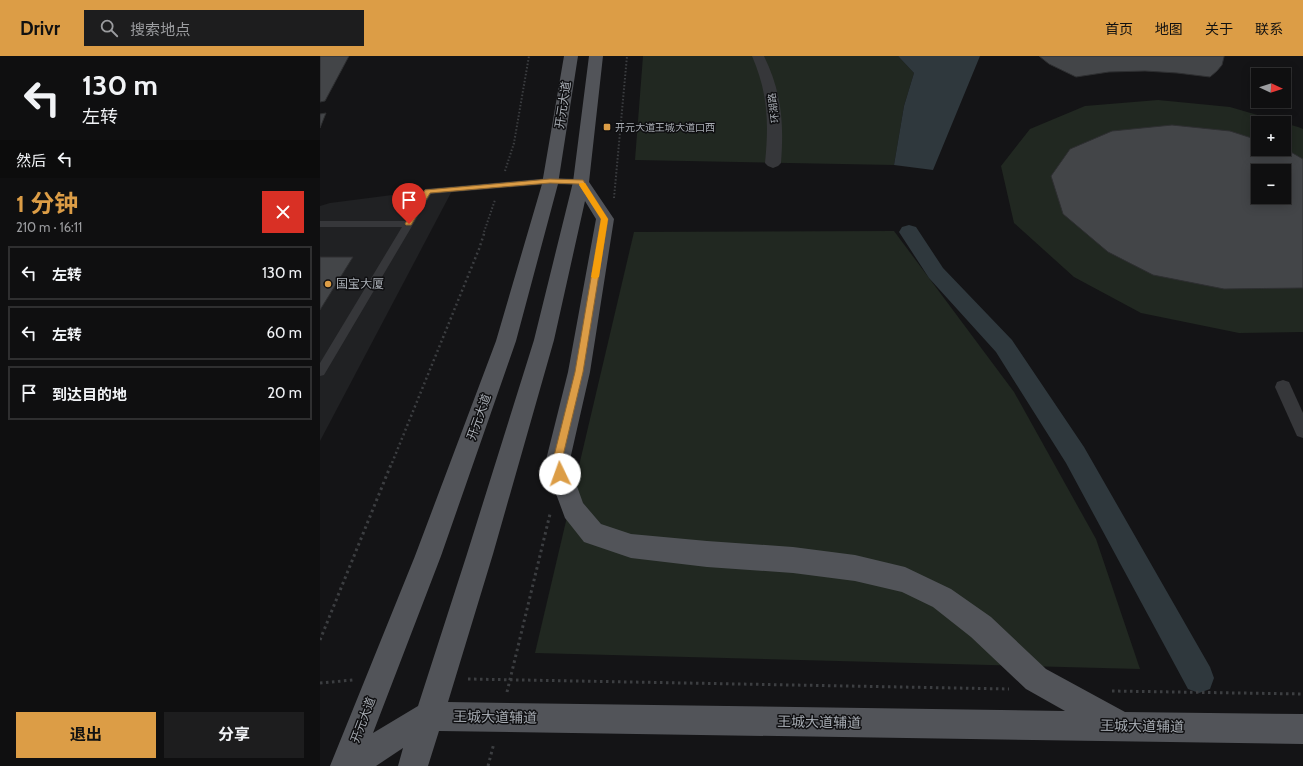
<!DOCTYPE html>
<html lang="zh">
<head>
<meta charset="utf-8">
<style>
  :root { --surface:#0f0f10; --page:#1d1d1e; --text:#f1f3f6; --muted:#9b9c9f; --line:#2f2f30; --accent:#dc9d46 }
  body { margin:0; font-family:Cabin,"Noto Sans SC",sans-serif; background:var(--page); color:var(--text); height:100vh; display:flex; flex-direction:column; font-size:15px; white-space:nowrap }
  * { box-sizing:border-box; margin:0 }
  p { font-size:13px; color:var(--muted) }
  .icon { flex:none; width:22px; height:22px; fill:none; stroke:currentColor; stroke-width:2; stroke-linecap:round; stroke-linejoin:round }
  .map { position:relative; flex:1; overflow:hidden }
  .sheet { display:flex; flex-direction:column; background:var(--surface); width:320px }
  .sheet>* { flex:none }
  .banner { background:#0f0f10; color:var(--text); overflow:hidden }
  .needle { width:26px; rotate:94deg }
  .tools { position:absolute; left:931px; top:12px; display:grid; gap:8px }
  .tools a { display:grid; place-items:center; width:40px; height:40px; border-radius:0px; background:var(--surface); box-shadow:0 2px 10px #0003,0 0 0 1px var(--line); font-size:20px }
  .pin { position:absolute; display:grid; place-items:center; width:34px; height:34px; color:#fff; margin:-41px -17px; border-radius:50% 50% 50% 0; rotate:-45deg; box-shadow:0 0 4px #0007 }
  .pin .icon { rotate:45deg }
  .me { position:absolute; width:44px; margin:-22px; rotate:357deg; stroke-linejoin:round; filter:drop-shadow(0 0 3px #0008) }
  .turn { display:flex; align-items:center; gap:14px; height:84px; padding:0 16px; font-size:18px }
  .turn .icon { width:52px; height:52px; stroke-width:2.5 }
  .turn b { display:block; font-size:28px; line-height:34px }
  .then { display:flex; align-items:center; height:38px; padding:0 16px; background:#0003; gap:8px; font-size:15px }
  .round { display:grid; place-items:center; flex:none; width:42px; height:42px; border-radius:0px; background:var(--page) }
  .headline { display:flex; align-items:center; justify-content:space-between; height:68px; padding:0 16px }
  h1 { font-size:24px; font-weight:700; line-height:30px; color:var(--accent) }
  .action { display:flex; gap:8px; margin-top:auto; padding:8px 16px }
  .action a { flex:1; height:46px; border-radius:0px; background:var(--accent); color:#111; font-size:16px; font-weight:700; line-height:46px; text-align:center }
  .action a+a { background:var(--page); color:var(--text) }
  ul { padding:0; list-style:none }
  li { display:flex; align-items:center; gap:12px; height:54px; margin:0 8px 6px; padding:0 8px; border:2px solid var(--line); border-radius:0px }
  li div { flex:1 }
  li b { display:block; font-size:15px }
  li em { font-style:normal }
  header { display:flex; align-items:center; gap:24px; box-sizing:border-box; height:56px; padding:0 20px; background:var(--accent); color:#111 }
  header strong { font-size:19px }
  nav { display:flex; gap:22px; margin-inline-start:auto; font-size:14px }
  .search { width:280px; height:36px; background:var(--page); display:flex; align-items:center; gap:10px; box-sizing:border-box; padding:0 14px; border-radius:0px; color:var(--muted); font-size:15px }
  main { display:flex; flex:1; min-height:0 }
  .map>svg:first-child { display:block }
  .built { fill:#202123 }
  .green { fill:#212821 }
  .water { fill:#2f383d }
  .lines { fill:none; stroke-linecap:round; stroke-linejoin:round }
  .canal { fill:#2f383d; fill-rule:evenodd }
  .building { fill:#434548; stroke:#2e2f31; fill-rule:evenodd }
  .path-far2 { stroke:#3c3e41; stroke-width:2; stroke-dasharray:1.5 2; stroke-linecap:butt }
  .path-far1 { stroke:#3c3e41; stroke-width:2.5; stroke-dasharray:2 3; stroke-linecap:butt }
  .path { stroke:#3c3e41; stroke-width:3; stroke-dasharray:2.5 3.5; stroke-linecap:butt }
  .service { fill:#36373a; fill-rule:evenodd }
  .pedestrian { fill:#36373a; fill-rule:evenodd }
  .minor { fill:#36373a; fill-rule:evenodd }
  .primary { fill:#525459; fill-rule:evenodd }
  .route { fill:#dc9d46; stroke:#8f662e }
  .slow { fill:#f59e0b }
  .poi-dot { fill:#dc9d46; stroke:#0f0f11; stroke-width:1.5 }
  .labels { text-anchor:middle; stroke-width:3; stroke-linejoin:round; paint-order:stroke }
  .far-street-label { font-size:10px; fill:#a8adb4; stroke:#0f0f11 }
  .far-poi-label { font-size:10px; fill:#a8adb4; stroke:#0f0f11; text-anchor:start }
  .street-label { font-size:12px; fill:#a8adb4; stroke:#0f0f11 }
  .poi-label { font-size:12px; fill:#a8adb4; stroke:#0f0f11; text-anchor:start }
  .near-street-label { font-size:14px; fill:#a8adb4; stroke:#0f0f11 }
</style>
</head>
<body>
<header>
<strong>Drivr</strong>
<div class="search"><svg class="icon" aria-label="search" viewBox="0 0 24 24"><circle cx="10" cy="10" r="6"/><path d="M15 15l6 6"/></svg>搜索地点</div>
<nav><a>首页</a><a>地图</a><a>关于</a><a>联系</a></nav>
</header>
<main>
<section class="sheet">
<div class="banner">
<div class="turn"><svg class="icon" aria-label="left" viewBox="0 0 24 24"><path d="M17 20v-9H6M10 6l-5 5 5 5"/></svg><div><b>130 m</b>左转</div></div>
<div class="then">然后<svg class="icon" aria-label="left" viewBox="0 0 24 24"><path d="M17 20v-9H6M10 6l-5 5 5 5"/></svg></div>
</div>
<div class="headline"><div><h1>1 分钟</h1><p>210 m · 16:11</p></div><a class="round" style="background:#d93025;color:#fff"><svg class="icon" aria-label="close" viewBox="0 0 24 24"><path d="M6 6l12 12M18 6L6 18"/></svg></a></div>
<ul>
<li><svg class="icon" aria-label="left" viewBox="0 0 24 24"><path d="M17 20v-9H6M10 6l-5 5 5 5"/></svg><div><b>左转</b></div><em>130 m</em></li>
<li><svg class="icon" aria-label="left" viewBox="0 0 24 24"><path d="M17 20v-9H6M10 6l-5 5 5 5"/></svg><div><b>左转</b></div><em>60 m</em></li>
<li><svg class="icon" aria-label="arrive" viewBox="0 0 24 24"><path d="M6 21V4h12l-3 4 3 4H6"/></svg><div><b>到达目的地</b></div><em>20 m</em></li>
</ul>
<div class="action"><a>退出</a><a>分享</a></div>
</section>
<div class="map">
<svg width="983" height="710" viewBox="0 0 983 710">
  <rect width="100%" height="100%" fill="#141416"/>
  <polygon class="built" points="134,131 0,385 0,150 10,147"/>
  <g class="green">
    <polygon points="323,0 578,0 594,17 584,50 574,109 315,104"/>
    <polygon points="838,44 910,51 978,71 983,73 983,103 964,92 964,67 938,67 938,84 910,75 852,69 792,75 750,93 731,120 743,158 788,196 833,219 904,233 983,232 983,276 919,277 821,257 754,221 694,167 681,110 710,73 765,50"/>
    <polygon points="574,175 694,336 776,483 820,613 215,597 314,176"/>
  </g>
  <polygon class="water" points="578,0 660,0 613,114 574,109 584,50 594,17"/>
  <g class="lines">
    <polygon class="canal" points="589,169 596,171 623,212 692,284 764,391 890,611 894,622 890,633 879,637 868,633 746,407 676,296 609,222 579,176 582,171"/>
  </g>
  <g class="building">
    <polygon points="0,0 29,0 5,45 0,46"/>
    <polygon points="719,0 904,0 904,1 902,9 897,15 890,21 857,17 825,15 789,16 756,21 729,8"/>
    <polygon points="6,57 0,72 0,58"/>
    <path d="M852,69L910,75L938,84V93L964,92L983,103V232L904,233L833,219L788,196L743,158L731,120L750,93L792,75ZM938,115H964V141H938Z"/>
    <polygon points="0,201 33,201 0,254"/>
  </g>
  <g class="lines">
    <g class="path-far2">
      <polyline points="185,115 194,87 209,0"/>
      <polyline points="294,142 307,0"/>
      <polyline points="164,176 175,144"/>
    </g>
    <polyline class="path-far1" points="72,407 159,193 165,175"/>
    <g class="path">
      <polyline points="0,584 72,406"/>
      <polyline points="148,623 689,633"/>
      <polyline points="0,627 33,624"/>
      <polyline points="792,635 983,638"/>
      <polyline points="187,636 230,458"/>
      <polyline points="168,710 174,687"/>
    </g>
    <polygon class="service" points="230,122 261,123 265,126 261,129 230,128 111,138 4,319 0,320 0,307 82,171 0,171 0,165 86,165 105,133"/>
    <polygon class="pedestrian" points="963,324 969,326 983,357 983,382 977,380 955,331 957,326"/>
    <path class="minor" d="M432,0H444C462,37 464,67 461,107L458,110L453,112L448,110L445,107C449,67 448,37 432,0Z"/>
    <path class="primary" d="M244,0H258L238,128L196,285L121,500L53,677L98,650L147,498L214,284L253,126L269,0H283L269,126L294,163L270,316L249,408L263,447L281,468L311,478L387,485L473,491L535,499L585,511L631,533L671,561L726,613L805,656L983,658V688L119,675L108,710H78L83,692L56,710H10L95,500L176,285L222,128ZM265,145L276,163L248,316L225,408L245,462L264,486L311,502L387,511L473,517L535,525L582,536L613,551L651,581L706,633L745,655L128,646L173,498L234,284Z"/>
  </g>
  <polygon class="route" points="230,123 263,124 288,163 263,316 241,408 245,418 243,422 240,423 236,422 232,408 255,316 281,163 259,128 230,127 110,137 91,169 86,169 85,168 105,134"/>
  <polygon class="slow" points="260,127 265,127 288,163 279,221 275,223 271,221 281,163 259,129"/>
  <g class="poi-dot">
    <rect x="283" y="67" width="8" height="8" rx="2"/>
    <circle cx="8" cy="228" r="4"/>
  </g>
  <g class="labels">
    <g class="far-street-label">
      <text transform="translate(453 52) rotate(-97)" y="4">环湖路</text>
    </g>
    <g class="far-poi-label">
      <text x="295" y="75">开元大道王城大道口西</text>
    </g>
    <g class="street-label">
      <text transform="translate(243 49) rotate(-81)" y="4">开元大道</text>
      <text transform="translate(159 361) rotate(-70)" y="4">开元大道</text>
      <text transform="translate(43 664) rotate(-69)" y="4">开元大道</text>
    </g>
    <g class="poi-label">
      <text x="16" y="232">国宝大厦</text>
    </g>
    <g class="near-street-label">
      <text transform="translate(175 661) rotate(1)" y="5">王城大道辅道</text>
      <text transform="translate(499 666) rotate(1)" y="5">王城大道辅道</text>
      <text transform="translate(822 670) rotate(1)" y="5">王城大道辅道</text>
    </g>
  </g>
</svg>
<div class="tools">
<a><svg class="needle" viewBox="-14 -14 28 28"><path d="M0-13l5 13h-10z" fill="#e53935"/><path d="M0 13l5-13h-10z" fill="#9b9c9f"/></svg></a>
<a>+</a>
<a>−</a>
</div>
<div class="pin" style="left:89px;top:168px;background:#d93025"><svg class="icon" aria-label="arrive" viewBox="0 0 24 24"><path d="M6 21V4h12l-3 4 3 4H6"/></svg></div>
<svg class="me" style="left:240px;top:418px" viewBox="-20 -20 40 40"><circle r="19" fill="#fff"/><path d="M0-13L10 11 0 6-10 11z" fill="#dc9d46"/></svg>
</div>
</main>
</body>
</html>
